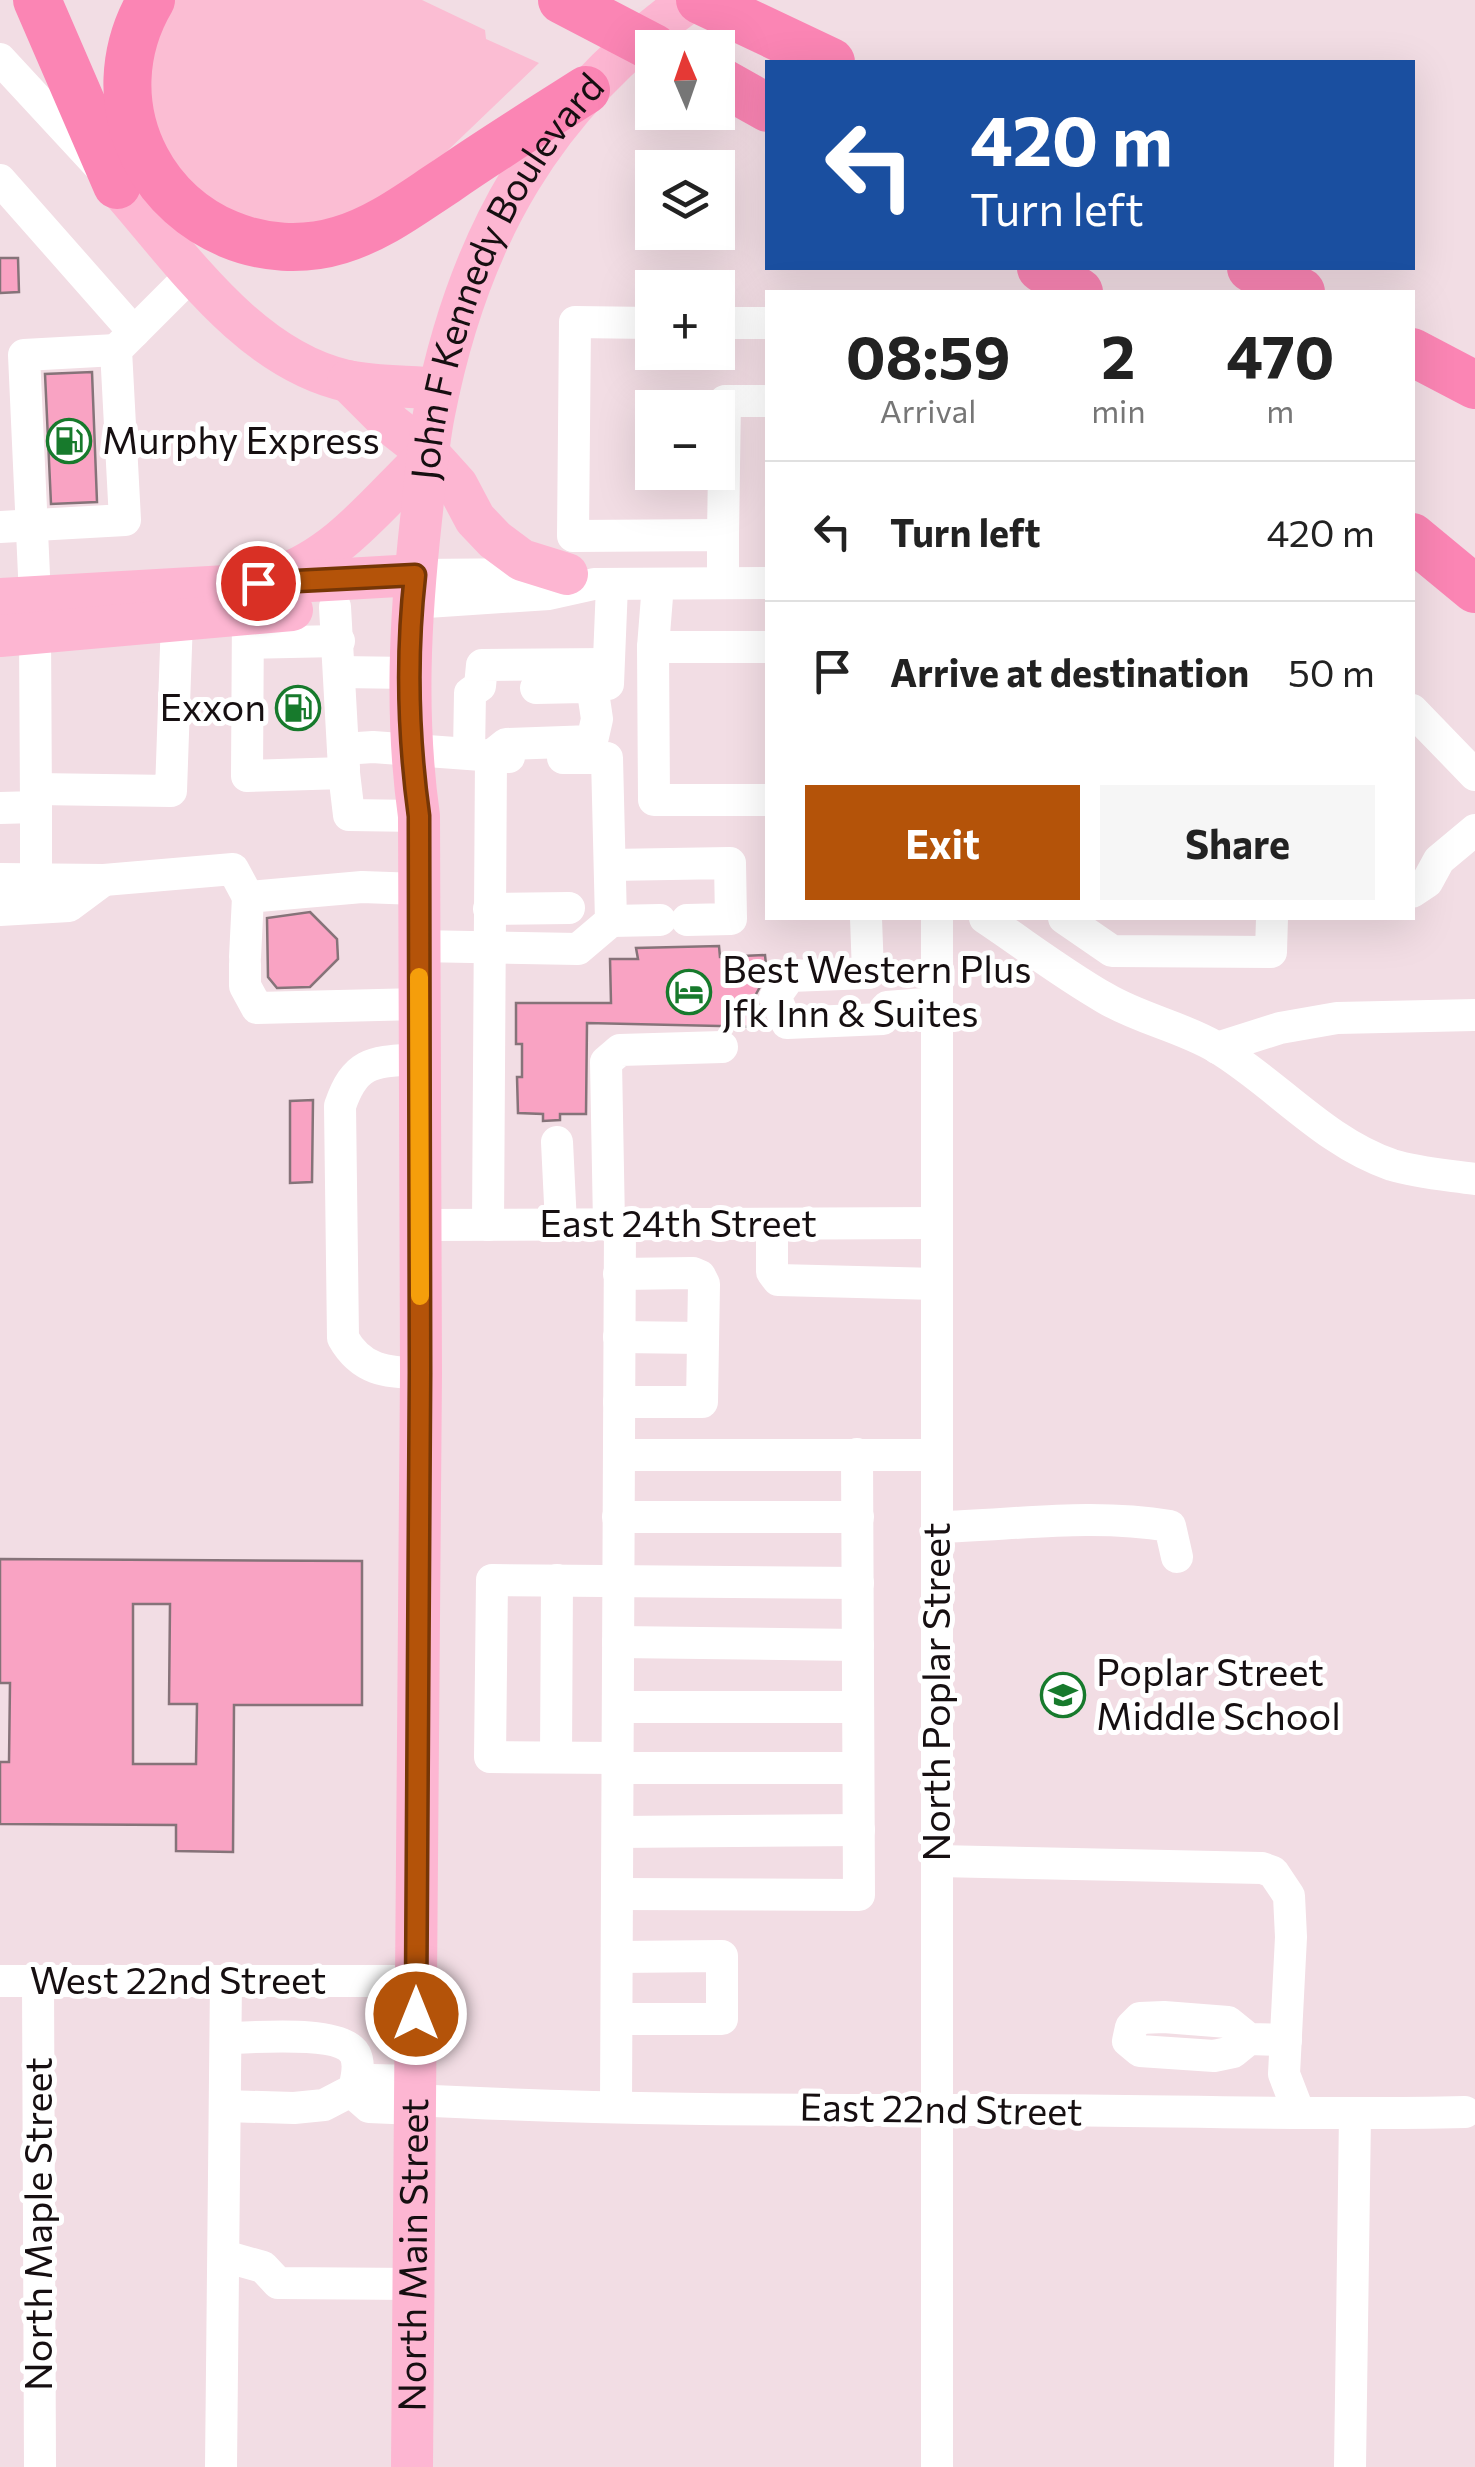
<!DOCTYPE html>
<html lang="en">
<head>
<meta charset="utf-8">
<style>
  :root { --surface:#fff; --page:#f6f6f6; --text:#222; --muted:#767676; --line:#e0e0e0; --accent:#b45309 }
  body { margin:0; font-family:Commissioner,sans-serif; background:var(--page); color:var(--text); height:100vh; display:flex; flex-direction:column; font-size:38px; white-space:nowrap }
  * { box-sizing:border-box; margin:0 }
  p { font-size:32px; color:var(--muted) }
  .icon { flex:none; width:55px; height:55px; fill:none; stroke:currentColor; stroke-width:2; stroke-linecap:round; stroke-linejoin:round }
  .map { position:relative; flex:1; overflow:hidden }
  .drawer { position:absolute; left:765px; top:290px; width:650px; height:630px; display:flex; flex-direction:column; background:var(--surface); border-radius:0px; box-shadow:0 10px 40px #0002 }
  .drawer>* { flex:none }
  .hud { position:absolute; left:765px; top:60px; width:650px; height:210px; border-radius:0px; box-shadow:0 10px 40px #0002; background:#1a4fa0; color:#fff; overflow:hidden }
  .needle { width:65px; rotate:358deg }
  .tools { position:absolute; left:635px; top:30px; display:grid; gap:20px }
  .tools a { display:grid; place-items:center; width:100px; height:100px; border-radius:0px; background:var(--surface); box-shadow:0 10px 40px #0002; font-size:50px }
  .pin { position:absolute; display:grid; place-items:center; width:85px; height:85px; color:#fff; margin:-42px; border:5px solid #fff; border-radius:50%; box-shadow:0 2px 10px #0007 }
  .me { position:absolute; width:110px; margin:-55px; rotate:0deg; stroke-linejoin:round; filter:drop-shadow(0 0 8px #0008) }
  .turn { display:flex; align-items:center; gap:35px; height:210px; padding:0 40px; font-size:45px }
  .turn .icon { width:130px; height:130px; stroke-width:2.5 }
  .turn b { display:block; font-size:70px; line-height:85px }
  .eta { display:flex; justify-content:space-evenly; align-items:center; height:170px; text-align:center }
  .eta b { font-size:60px; font-weight:700; line-height:70px }
  .cta { display:flex; gap:20px; margin-top:auto; padding:20px 40px }
  .cta a { flex:1; height:115px; border-radius:0px; background:var(--accent); color:#fff; font-size:40px; font-weight:700; line-height:115px; text-align:center }
  .cta a+a { background:var(--page); color:var(--text) }
  ul { padding:0; list-style:none }
  li { display:flex; align-items:center; gap:30px; height:140px; padding:0 40px; border-top:2px solid var(--line) }
  li div { flex:1 }
  li b { display:block; font-size:38px }
  li em { font-style:normal }
  .map>svg:first-child { display:block }
  .green { fill:#fbbdd3 }
  .building { fill:#f9a3c3; stroke:#867379; stroke-width:2.5; fill-rule:evenodd }
  .lines { fill:none; stroke-linecap:round; stroke-linejoin:round }
  .minor { stroke:#fff; stroke-width:32 }
  .major { stroke:#fdb6d2; stroke-width:42 }
  .highway { stroke:#fb85b4; stroke-width:48 }
  .route-casing { stroke:#753606; stroke-width:25 }
  .route { stroke:#b45309; stroke-width:18 }
  .slow { stroke:#f59e0b; stroke-width:18 }
  .labels { text-anchor:middle; stroke-width:10; stroke-linejoin:round; paint-order:stroke }
  .street-label { font-size:38px; fill:#160f11; stroke:#fff }
  .poi-label { font-size:38px; fill:#160f11; stroke:#fff; text-anchor:start }
</style>
</head>
<body>
<div class="map">
<svg width="1475" height="2467" viewBox="0 0 1475 2467">
  <rect width="100%" height="100%" fill="#f2dde4"/>
  <polygon class="green" points="174,0 422,0 485,30 486,39 539,63 419,178 343,215 312,223 273,224 242,219 179,178 146,107 143,78"/>
  <g class="building">
    <polygon points="0,258 18,258 19,292 0,293"/>
    <polygon points="92,372 97,502 51,504 45,374"/>
    <polygon points="310,912 337,939 338,959 310,987 277,988 268,977 267,918"/>
    <polygon points="719,946 720,957 765,955 767,974 755,996 767,1027 587,1023 586,1114 560,1114 560,1120 543,1121 543,1114 518,1113 517,1077 522,1077 522,1044 516,1044 516,1003 611,1003 610,959 638,959 636,948"/>
    <polygon points="313,1100 312,1182 290,1183 290,1101"/>
    <path d="M0,1559L362,1561V1705H234L233,1852L176,1851V1825L0,1824V1762H9L10,1683H0ZM133,1604H170L169,1704H197L196,1764H133Z"/>
  </g>
  <g class="lines">
    <g class="minor">
      <polyline points="0,59 99,166"/>
      <polyline points="0,180 134,332"/>
      <polyline points="652,323 575,322 573,536 723,535 723,583"/>
      <polyline points="718,323 768,323"/>
      <polyline points="0,527 125,520 116,350 194,272"/>
      <polyline points="723,535 725,401 768,401"/>
      <polyline points="415,575 546,574"/>
      <polyline points="35,597 24,355 116,350"/>
      <polyline points="412,603 549,594 594,584 768,583"/>
      <polyline points="335,607 344,768"/>
      <polyline points="248,612 247,776 344,773 349,815 419,816"/>
      <polyline points="248,643 339,641"/>
      <polyline points="653,647 658,584"/>
      <polyline points="768,647 653,647 654,800 768,800"/>
      <polyline points="340,672 410,673"/>
      <polyline points="608,684 612,585"/>
      <polyline points="1412,710 1475,775"/>
      <polyline points="343,749 373,747 509,757"/>
      <polyline points="469,753 470,693 480,686 482,665 608,664"/>
      <polyline points="37,789 171,791 177,619"/>
      <polyline points="0,808 36,807 35,633"/>
      <polyline points="610,865 730,863 731,919 687,920"/>
      <polyline points="36,878 36,807"/>
      <polyline points="0,879 104,880 233,869 248,897"/>
      <polyline points="1412,892 1427,882 1439,860 1475,830"/>
      <polyline points="489,909 569,908"/>
      <polyline points="0,910 69,906 104,880"/>
      <polyline points="866,918 868,973 790,976 775,997 787,1023 883,1019 887,1007 937,1003"/>
      <polyline points="937,918 937,2467"/>
      <path d="M985,918C1024,944 1063,974 1105,998C1140,1019 1180,1026 1216,1047C1276,1083 1324,1142 1392,1165C1418,1173 1448,1175 1475,1179"/>
      <polyline points="1064,918 1112,951 1271,952 1272,918"/>
      <polyline points="611,921 660,920"/>
      <polyline points="418,946 578,949 611,921 607,758 563,758"/>
      <polyline points="245,957 248,897 362,887 418,889"/>
      <polyline points="245,964 245,986 257,1008 419,1004"/>
      <polyline points="1217,1048 1280,1028 1337,1018 1475,1015"/>
      <path d="M420,1059C375,1062 356,1059 340,1106L343,1338C361,1370 386,1373 421,1373"/>
      <polyline points="557,1142 561,1224"/>
      <polyline points="609,1224 606,1062 620,1050 722,1047"/>
      <polyline points="772,1224 772,1272 778,1280 937,1284"/>
      <polyline points="419,1225 937,1223"/>
      <polyline points="488,1225 491,756 506,744 592,741 597,719 593,692 584,687 536,688"/>
      <polyline points="619,1337 703,1338"/>
      <polyline points="619,1402 702,1402 704,1284 700,1276 693,1273 619,1274"/>
      <polyline points="619,1455 937,1455"/>
      <polyline points="618,1517 858,1517"/>
      <path d="M937,1527C1016,1525 1091,1513 1170,1526L1177,1557"/>
      <polyline points="618,1642 858,1645"/>
      <polyline points="618,1707 858,1707"/>
      <polyline points="556,1757 557,1580"/>
      <polyline points="618,1758 490,1757 492,1580 858,1583"/>
      <polyline points="618,1768 858,1768"/>
      <polyline points="618,1832 859,1830"/>
      <polyline points="938,1861 1262,1868 1273,1872 1289,1896 1291,1937 1284,2074 1299,2113"/>
      <polyline points="617,1894 859,1895 857,1454"/>
      <polyline points="0,1981 416,1981"/>
      <polyline points="38,1981 40,2467"/>
      <polyline points="617,2019 722,2019 722,1956 617,1957"/>
      <path d="M226,2038C253,2038 341,2029 355,2054C361,2066 356,2080 353,2093"/>
      <polyline points="1249,2039 1233,2052 1214,2056 1140,2051 1128,2041 1131,2027 1140,2018 1164,2017 1228,2022 1249,2039 1286,2040"/>
      <polyline points="353,2093 369,2107 416,2109"/>
      <path d="M416,2100C596,2110 776,2110 956,2110C1126,2109 1296,2116 1465,2112"/>
      <polyline points="226,2106 294,2108 324,2105 372,2080 416,2081"/>
      <polyline points="616,2106 620,1224"/>
      <polyline points="224,2256 263,2267 278,2283 414,2284"/>
      <polyline points="221,2467 226,1980"/>
      <polyline points="1350,2467 1355,2115"/>
    </g>
    <g class="major">
      <path d="M117,185C180,256 248,359 347,381C376,387 409,386 439,389"/>
      <polyline points="348,381 392,425 429,454 457,485 475,519 495,540 522,560 567,574"/>
      <path d="M276,577C339,557 382,498 429,454"/>
      <polyline points="0,599 415,575"/>
      <polyline points="0,636 292,610"/>
      <path id="s1" d="M412,2467L421,1373L419,816C405,717 410,619 421,520C425,485 427,449 434,414C468,239 543,104 691,0"/>
    </g>
    <g class="highway">
      <polyline points="37,0 117,185"/>
      <path d="M151,0C122,49 119,108 146,159C182,228 265,263 340,240C380,228 412,203 446,181C492,149 539,120 586,90"/>
      <polyline points="562,0 654,48"/>
      <polyline points="700,0 831,62"/>
      <polyline points="718,80 768,108"/>
      <polyline points="1041,268 1079,292"/>
      <polyline points="1251,268 1301,292"/>
      <polyline points="1412,352 1475,385"/>
      <polyline points="1412,537 1475,589"/>
    </g>
  </g>
  <g class="lines">
    <defs>
      <path id="route" d="M258,583L415,575C406,655 408,736 419,816L420,1373L416,2014"/>
    </defs>
    <use href="#route" class="route-casing"/>
    <use href="#route" class="route"/>
    <polyline class="slow" points="419,977 420,1296"/>
  </g>
  <defs>
    <symbol id="fuel-ring" viewBox="-11 -11 22 22"><circle r="9.5" fill="#fff" stroke="#177a2c" stroke-width="1.5"/><path d="M-5.5-6h7V0h2V4h1.3V-2.5L3-4.5l.8-.8L6-3V5H2.5V1h-1V6h-7ZM-4.2-4.7v3.2H.2V-4.7Z" fill="#177a2c"/></symbol>
    <symbol id="hotel-ring" viewBox="-11 -11 22 22"><circle r="9.5" fill="#fff" stroke="#177a2c" stroke-width="1.5"/><path d="M-6-4.5h1.5V1H6V5H4.5V3h-9V5H-6ZM-4 0a1.8 1.8 0 1 1 3.6 0ZM.5 0V-2.5h3Q6-2.5 6 0Z" fill="#177a2c"/></symbol>
    <symbol id="school-ring" viewBox="-11 -11 22 22"><circle r="9.5" fill="#fff" stroke="#177a2c" stroke-width="1.5"/><path d="M0-5L7-2L0 1L-7-2ZM-4 1L0 2.5L4 1V4Q0 6-4 4Z" fill="#177a2c"/></symbol>
  </defs>
  <g fill-rule="evenodd">
    <use href="#fuel-ring" x="44" y="416" width="50" height="50"/>
    <use href="#fuel-ring" x="273" y="683" width="50" height="50"/>
    <use href="#hotel-ring" x="664" y="967" width="50" height="50"/>
    <use href="#school-ring" x="1038" y="1670" width="50" height="50"/>
  </g>
  <g class="labels">
    <g class="street-label">
      <text dy="13" stroke="none"><textPath href="#s1" startOffset="2210">John F Kennedy Boulevard</textPath></text>
      <text x="678" y="1237">East 24th Street</text>
      <text transform="translate(937 1692) rotate(-90)" y="13">North Poplar Street</text>
      <text x="178" y="1994">West 22nd Street</text>
      <text transform="translate(941 2110) rotate(1)" y="13">East 22nd Street</text>
      <text transform="translate(39 2224) rotate(-90)" y="13">North Maple Street</text>
      <text dy="13" stroke="none"><textPath href="#s1" startOffset="212">North Main Street</textPath></text>
    </g>
    <g class="poi-label">
      <text x="102" y="454">Murphy Express</text>
      <text x="266" y="721" text-anchor="end">Exxon</text>
      <text x="722" y="983">Best Western Plus<tspan x="722" dy="44">Jfk Inn &amp; Suites</tspan></text>
      <text x="1096" y="1686">Poplar Street<tspan x="1096" dy="44">Middle School</tspan></text>
    </g>
  </g>
</svg>
<div class="tools">
<a><svg class="needle" viewBox="-14 -14 28 28"><path d="M0-13l5 13h-10z" fill="#e53935"/><path d="M0 13l5-13h-10z" fill="#767676"/></svg></a>
<a><svg class="icon" aria-label="layers" viewBox="0 0 24 24"><path d="M12 4l9 5-9 5-9-5zM3 14l9 5 9-5"/></svg></a>
<a>+</a>
<a>−</a>
</div>
<div class="pin" style="left:258px;top:583px;background:#d93025"><svg class="icon" aria-label="arrive" viewBox="0 0 24 24"><path d="M6 21V4h12l-3 4 3 4H6"/></svg></div>
<svg class="me" style="left:416px;top:2014px" viewBox="-20 -20 40 40"><circle r="17" fill="#b45309" stroke="#fff" stroke-width="3"/><path d="M0-11L8 9 0 5-8 9z" fill="#fff"/></svg>
<div class="hud">
<div class="turn"><svg class="icon" aria-label="left" viewBox="0 0 24 24"><path d="M17 20v-9H6M10 6l-5 5 5 5"/></svg><div><b>420 m</b>Turn left</div></div>
</div>
<section class="drawer">
<div class="eta">
<div><b>08:59</b><p>Arrival</p></div>
<div><b>2</b><p>min</p></div>
<div><b>470</b><p>m</p></div>
</div>
<ul>
<li><svg class="icon" aria-label="left" viewBox="0 0 24 24"><path d="M17 20v-9H6M10 6l-5 5 5 5"/></svg><div><b>Turn left</b></div><em>420 m</em></li>
<li><svg class="icon" aria-label="arrive" viewBox="0 0 24 24"><path d="M6 21V4h12l-3 4 3 4H6"/></svg><div><b>Arrive at destination</b></div><em>50 m</em></li>
</ul>
<div class="cta"><a>Exit</a><a>Share</a></div>
</section>
</div>
</body>
</html>
